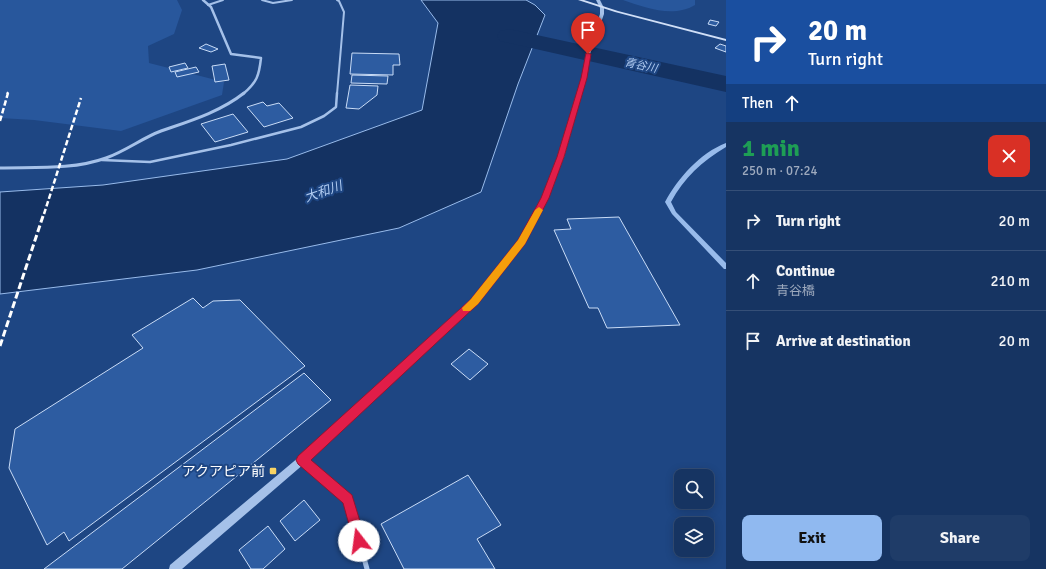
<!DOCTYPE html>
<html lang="en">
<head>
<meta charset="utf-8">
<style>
  :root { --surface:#163462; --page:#1f3c68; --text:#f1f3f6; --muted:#9eaabe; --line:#354f77; --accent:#90b9f0 }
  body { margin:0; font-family:Signika,"Noto Sans JP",sans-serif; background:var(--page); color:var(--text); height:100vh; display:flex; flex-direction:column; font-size:15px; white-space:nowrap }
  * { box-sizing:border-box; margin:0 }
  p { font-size:13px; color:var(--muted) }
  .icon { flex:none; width:22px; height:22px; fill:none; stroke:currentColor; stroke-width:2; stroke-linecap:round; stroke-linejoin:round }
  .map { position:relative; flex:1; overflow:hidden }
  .panel { display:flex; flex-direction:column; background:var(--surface); width:320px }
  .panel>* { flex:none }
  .hud { background:#1a4fa0; color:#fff; overflow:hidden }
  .controls { position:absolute; left:674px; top:469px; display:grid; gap:8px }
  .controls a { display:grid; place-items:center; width:40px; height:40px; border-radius:8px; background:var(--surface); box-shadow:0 2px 10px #0003,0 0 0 1px var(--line); font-size:20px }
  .pin { position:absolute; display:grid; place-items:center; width:34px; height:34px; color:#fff; margin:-41px -17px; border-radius:50% 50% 50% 0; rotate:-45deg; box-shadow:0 0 4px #0007 }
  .pin .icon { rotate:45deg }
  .me { position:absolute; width:44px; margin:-22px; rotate:345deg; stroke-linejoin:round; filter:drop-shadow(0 0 3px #0008) }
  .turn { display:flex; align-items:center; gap:14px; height:84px; padding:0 16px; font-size:18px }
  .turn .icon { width:52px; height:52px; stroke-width:2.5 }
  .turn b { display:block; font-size:28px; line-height:34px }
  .then { display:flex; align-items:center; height:38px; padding:0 16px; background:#0003; gap:8px; font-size:15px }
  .round { display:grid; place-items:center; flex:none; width:42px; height:42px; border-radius:8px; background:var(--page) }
  .head { display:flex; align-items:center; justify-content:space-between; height:68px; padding:0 16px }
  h1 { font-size:24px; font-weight:700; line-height:30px; color:#1e9e55 }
  .action { display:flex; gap:8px; margin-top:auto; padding:8px 16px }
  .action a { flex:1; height:46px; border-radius:8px; background:var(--accent); color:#111; font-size:16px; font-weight:700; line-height:46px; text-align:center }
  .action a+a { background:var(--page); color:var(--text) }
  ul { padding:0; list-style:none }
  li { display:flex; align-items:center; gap:12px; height:60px; padding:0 16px; border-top:1px solid var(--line) }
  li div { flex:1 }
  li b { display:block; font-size:15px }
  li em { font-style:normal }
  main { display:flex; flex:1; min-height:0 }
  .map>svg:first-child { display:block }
  .green { fill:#28579c }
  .water { fill:#143262; stroke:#98bbeb }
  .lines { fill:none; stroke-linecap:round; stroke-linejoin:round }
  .stream { fill:#98bbeb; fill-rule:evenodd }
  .river { fill:#143262; fill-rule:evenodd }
  .building { fill:#2d5ca1; stroke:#c9dcf7 }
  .service-far1 { stroke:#a5c1e9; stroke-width:2 }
  .service { stroke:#a5c1e9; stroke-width:2.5 }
  .minor-far2 { stroke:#a5c1e9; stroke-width:2.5 }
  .minor-far1 { stroke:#a5c1e9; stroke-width:3 }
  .minor { stroke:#a5c1e9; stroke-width:5 }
  .tertiary { fill:#a5c1e9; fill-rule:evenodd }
  .secondary { fill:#d0dff7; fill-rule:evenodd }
  .rail-far2 { stroke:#fff; stroke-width:2; stroke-dasharray:4 2; stroke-linecap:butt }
  .rail-far1 { stroke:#fff; stroke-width:2.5; stroke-dasharray:5.5 2.5; stroke-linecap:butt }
  .rail { stroke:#fff; stroke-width:3; stroke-dasharray:7 3; stroke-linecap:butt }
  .route { fill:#e11d48; stroke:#92132f }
  .slow { fill:#f59e0b }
  .poi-dot { fill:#f8d464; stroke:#1e4683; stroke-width:1.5 }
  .labels { text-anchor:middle; stroke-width:4; stroke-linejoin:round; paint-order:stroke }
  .far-water-label { font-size:11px; font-style:italic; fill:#b0cbf1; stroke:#1e4683 }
  .water-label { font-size:13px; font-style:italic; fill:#b0cbf1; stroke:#1e4683 }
  .near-poi-label { font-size:14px; fill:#fff; stroke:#1e4683; text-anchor:end }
</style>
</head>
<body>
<main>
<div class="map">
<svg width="726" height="569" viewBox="0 0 726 569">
  <rect width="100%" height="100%" fill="#1e4683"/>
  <g class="green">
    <polygon points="0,0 177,0 182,10 174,34 148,46 149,63 224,82 222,95 121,131 34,120 0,118"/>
    <path d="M623,0H695V5C673,18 646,8 623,0Z"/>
  </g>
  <polygon class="water" points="421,0 526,0 535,5 545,15 518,84 481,192 399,228 197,270 0,294 0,192 103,185 287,159 422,110 438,23"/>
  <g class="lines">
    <path class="stream" d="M726,143V147C702,161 684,178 671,202L676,212L726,263V269H724L672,214L665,202C678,178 700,153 726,143Z"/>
    <polygon class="river" points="509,29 726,76 726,92 500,41 497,36 500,31"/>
  </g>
  <g class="building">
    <polygon points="710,20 719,22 716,26 708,24"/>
    <polygon points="206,44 218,49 211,52 199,48"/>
    <polygon points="720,44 726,46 726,52 715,48"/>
    <polygon points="352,53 399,54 400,65 393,65 393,75 350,74"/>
    <polygon points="185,63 188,68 171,72 169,67"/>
    <polygon points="225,64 229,80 215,82 212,66"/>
    <polygon points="196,67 199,72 177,77 175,72"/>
    <polygon points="352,75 388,76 387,84 351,83"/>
    <polygon points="350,85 378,86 377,95 359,109 346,108"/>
    <polygon points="263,102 267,106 279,103 293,118 264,127 247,107"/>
    <polygon points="233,114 248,132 215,142 201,124"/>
    <polygon points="619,217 680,325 607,328 598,308 589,308 554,230 571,229 567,219"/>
    <polygon points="193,298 203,308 213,301 240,300 305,366 69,541 64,532 47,545 9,468 15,429 143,348 132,335"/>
    <polygon points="469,349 488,364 470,380 451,364"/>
    <polygon points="304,373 331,400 122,569 44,569"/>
    <polygon points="468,475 501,525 477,539 495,569 404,569 381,524"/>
    <polygon points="304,500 320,520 295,541 280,521"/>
    <polygon points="268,526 285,549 263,569 251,569 239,550"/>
  </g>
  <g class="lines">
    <g class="service-far1">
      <polyline points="262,0 273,3 292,0"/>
      <polyline points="337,0 339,1 344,12 337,94"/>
      <polyline points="208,5 223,0"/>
    </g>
    <polyline class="service" points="102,160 150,162 231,145 301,127 324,116 336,107 337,93"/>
    <path class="minor-far2" d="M203,0L211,7L231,54L261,58C259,76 257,82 243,94"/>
    <path class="minor-far1" d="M0,168C35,167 73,170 106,158C126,151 142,138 161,131C190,121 220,112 244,93"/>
    <polyline class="minor" points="302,460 348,500 367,569"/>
    <polygon class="tertiary" points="596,0 600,0 604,8 604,14 590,54 586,78 564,157 548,198 524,244 477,303 305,463 182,569 169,569 170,565 299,457 471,299 519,241 542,198 558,157 582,78 586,54 600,14 600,8"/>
    <polygon class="secondary" points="578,0 584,0 618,11 726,39 726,41 615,12"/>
    <polyline class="rail-far2" points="7,94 8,92"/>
    <g class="rail-far1">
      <polyline points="0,121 8,93"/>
      <polyline points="44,214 81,98"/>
    </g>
    <polyline class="rail" points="0,346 44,213"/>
  </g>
  <polygon class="route" points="586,53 591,54 587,78 564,157 549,198 525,244 478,304 311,460 352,495 366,541 364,546 359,548 355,546 343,503 298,464 296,460 298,456 471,299 518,240 541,198 557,157 581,78"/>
  <polygon class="slow" points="539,207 543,210 525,244 478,304 470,311 463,311 462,308 471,299 518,240 535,210"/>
  <rect class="poi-dot" x="269" y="467" width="8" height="8" rx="2"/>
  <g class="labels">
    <g class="far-water-label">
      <text transform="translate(641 65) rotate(12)" y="4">青谷川</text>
    </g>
    <g class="water-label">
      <text transform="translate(323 191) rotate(-19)" y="5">大和川</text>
    </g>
    <g class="near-poi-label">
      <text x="265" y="476">アクアピア前</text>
    </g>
  </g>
</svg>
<div class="controls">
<a><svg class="icon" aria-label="search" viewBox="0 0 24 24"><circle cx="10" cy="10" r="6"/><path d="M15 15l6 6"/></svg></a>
<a><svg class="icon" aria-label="layers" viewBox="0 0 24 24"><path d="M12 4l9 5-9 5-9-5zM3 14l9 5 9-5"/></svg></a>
</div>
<div class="pin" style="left:588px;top:54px;background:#d93025"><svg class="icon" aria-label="arrive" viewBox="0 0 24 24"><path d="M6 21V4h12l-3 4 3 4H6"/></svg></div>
<svg class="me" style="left:359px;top:541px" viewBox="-20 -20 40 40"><circle r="19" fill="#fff"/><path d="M0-13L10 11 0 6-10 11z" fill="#e11d48"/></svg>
</div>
<section class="panel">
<div class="hud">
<div class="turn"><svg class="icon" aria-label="right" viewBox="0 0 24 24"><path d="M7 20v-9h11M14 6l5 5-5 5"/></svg><div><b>20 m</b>Turn right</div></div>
<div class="then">Then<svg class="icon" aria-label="ahead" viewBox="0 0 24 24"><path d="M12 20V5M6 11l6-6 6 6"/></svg></div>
</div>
<div class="head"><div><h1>1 min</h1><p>250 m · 07:24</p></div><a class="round" style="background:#d93025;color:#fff"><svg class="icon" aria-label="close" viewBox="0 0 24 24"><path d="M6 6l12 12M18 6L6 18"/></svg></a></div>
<ul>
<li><svg class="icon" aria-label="right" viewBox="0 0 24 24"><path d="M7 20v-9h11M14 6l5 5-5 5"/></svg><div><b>Turn right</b></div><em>20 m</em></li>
<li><svg class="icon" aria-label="ahead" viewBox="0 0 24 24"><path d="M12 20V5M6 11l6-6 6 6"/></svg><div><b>Continue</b><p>青谷橋</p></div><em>210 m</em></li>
<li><svg class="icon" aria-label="arrive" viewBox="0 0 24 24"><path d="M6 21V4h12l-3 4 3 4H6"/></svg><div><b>Arrive at destination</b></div><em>20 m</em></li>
</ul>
<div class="action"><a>Exit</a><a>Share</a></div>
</section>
</main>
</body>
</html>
